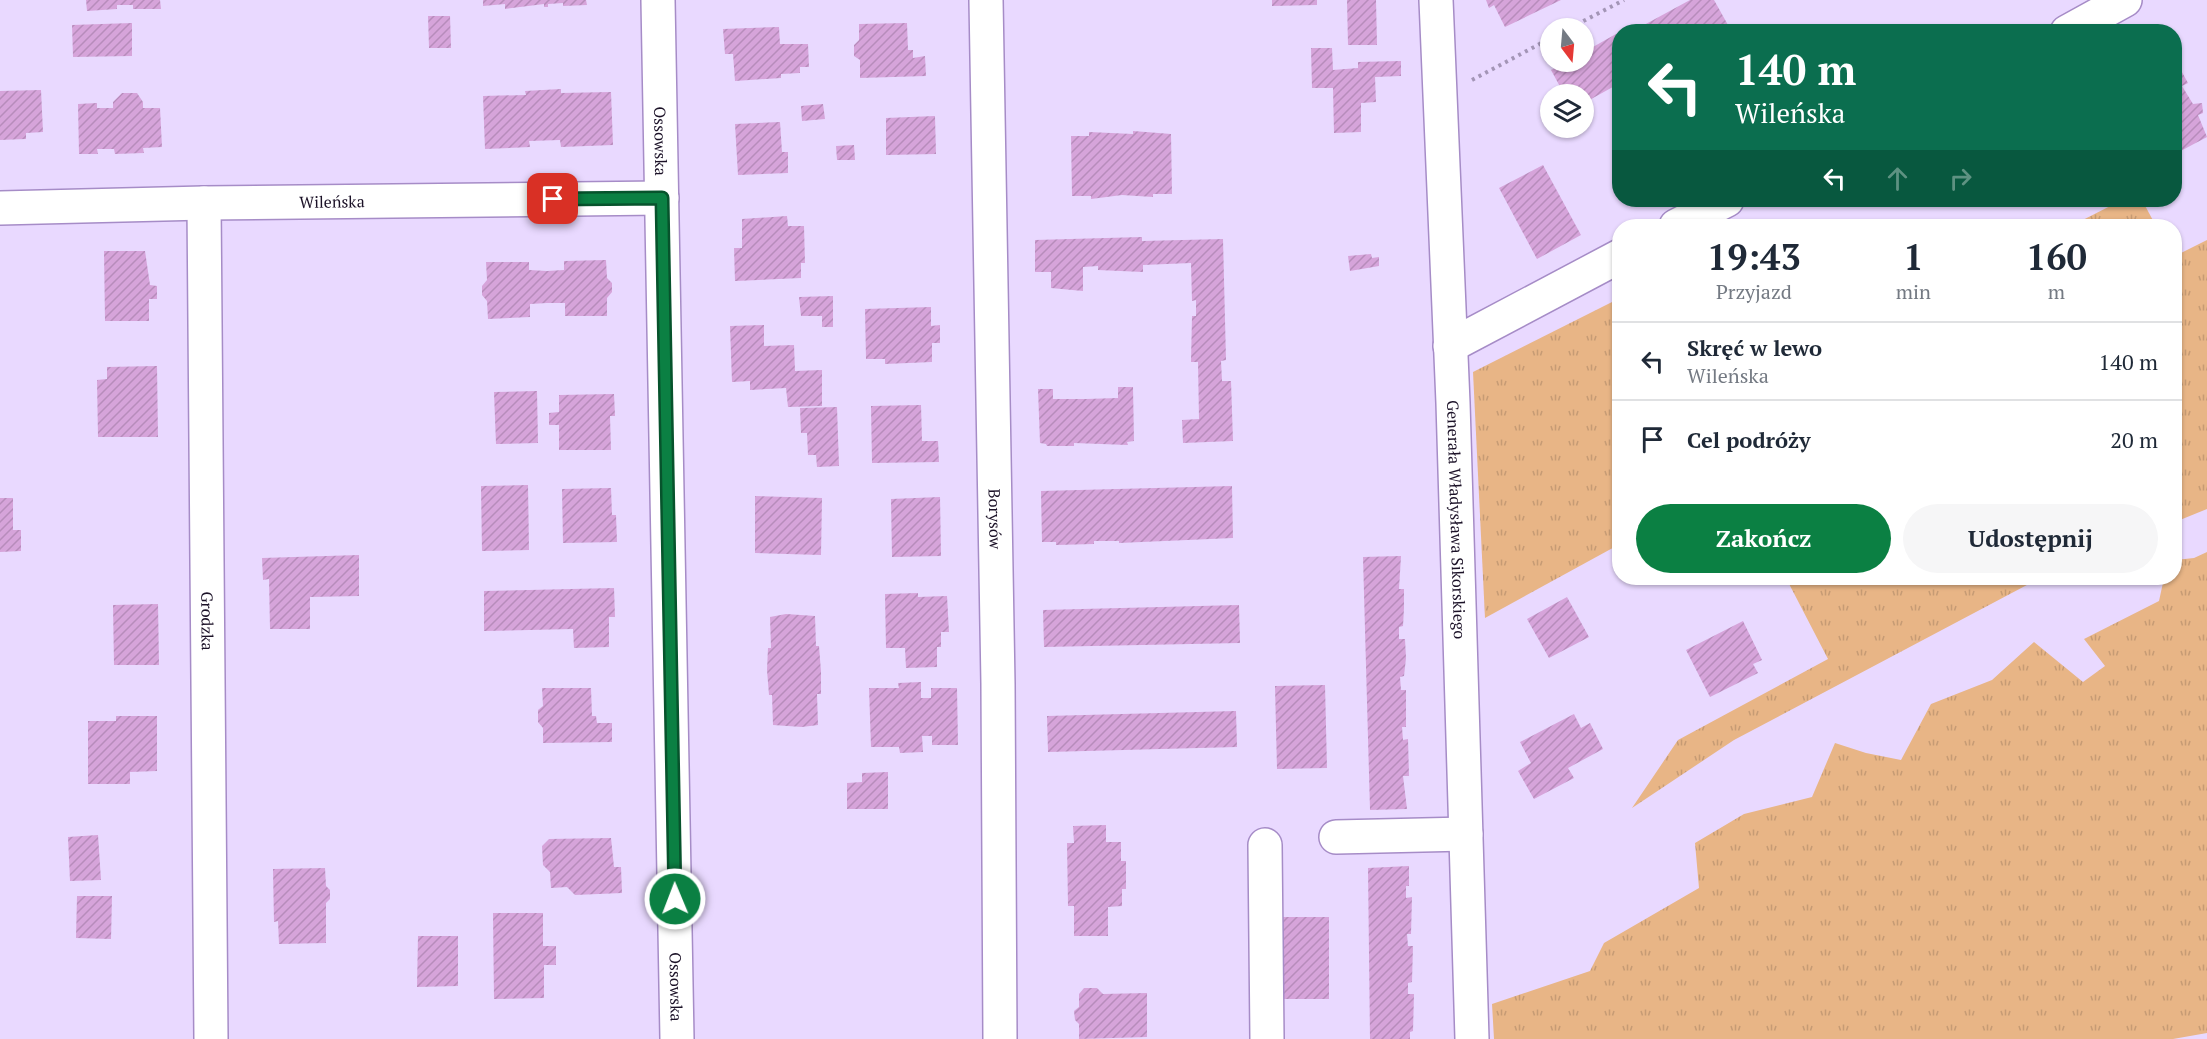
<!DOCTYPE html>
<html lang="pl">
<head>
<meta charset="utf-8">
<style>
  :root { --surface:#fff; --page:#f6f6f7; --text:#1f2937; --muted:#747a83; --line:#e0e1e3; --accent:#0b8043 }
  body { margin:0; font-family:"PT Serif",serif; background:var(--page); color:var(--text); height:100vh; display:flex; flex-direction:column; font-size:22px; white-space:nowrap }
  * { box-sizing:border-box; margin:0 }
  p { font-size:20px; color:var(--muted) }
  .icon { flex:none; width:33px; height:33px; fill:none; stroke:currentColor; stroke-width:2; stroke-linecap:round; stroke-linejoin:round }
  .map { position:relative; flex:1; overflow:hidden }
  .sheet { position:absolute; left:1612px; top:219px; width:570px; height:366px; display:flex; flex-direction:column; background:var(--surface); border-radius:24px; box-shadow:0 2px 4px #0004 }
  .sheet>* { flex:none }
  .guide { position:absolute; left:1612px; top:24px; width:570px; height:183px; border-radius:24px; box-shadow:0 2px 4px #0004; background:#0b6e4f; color:#fff; overflow:hidden }
  .needle { width:39px; rotate:164deg }
  .buttons { position:absolute; left:1540px; top:18px; display:grid; gap:12px }
  .buttons a { display:grid; place-items:center; width:54px; height:54px; border-radius:50%; background:var(--surface); box-shadow:0 2px 4px #0004; font-size:30px }
  .pin { position:absolute; display:grid; place-items:center; width:51px; height:51px; color:#fff; margin:-26px; border-radius:12px; box-shadow:0 3px 9px #0006 }
  .me { position:absolute; width:66px; margin:-33px; rotate:359deg; stroke-linejoin:round; filter:drop-shadow(0 0 4px #0008) }
  .turn { display:flex; align-items:center; gap:21px; height:126px; padding:0 24px; font-size:27px }
  .turn .icon { width:78px; height:78px; stroke-width:2.5 }
  .turn b { display:block; font-size:42px; line-height:51px }
  .lanes { display:flex; align-items:center; height:57px; padding:0 24px; background:#0003; justify-content:center; gap:30px; direction:ltr }
  .lanes .off { opacity:.35 }
  .eta { display:flex; justify-content:space-evenly; align-items:center; height:102px; text-align:center }
  .eta b { font-size:36px; font-weight:700; line-height:42px }
  .primary-button { display:flex; gap:12px; margin-top:auto; padding:12px 24px }
  .primary-button a { flex:1; height:69px; border-radius:36px; background:var(--accent); color:#fff; font-size:24px; font-weight:700; line-height:69px; text-align:center }
  .primary-button a+a { background:var(--page); color:var(--text) }
  ul { padding:0; list-style:none }
  li { display:flex; align-items:center; gap:18px; height:78px; padding:0 24px; border-top:2px solid var(--line) }
  li div { flex:1 }
  li b { display:block; font-size:22px }
  li em { font-style:normal }
  .map>svg:first-child { display:block }
  .grass { fill:url(#grass-tufts) }
  .building { fill:url(#building-hatch) }
  .lines { fill:none; stroke-linecap:round; stroke-linejoin:round }
  .minor-casing { stroke:#a68cc7; stroke-width:36 }
  .path { stroke:#a395b6; stroke-width:4; stroke-dasharray:3 4.5; stroke-linecap:butt }
  .minor { stroke:#fff; stroke-width:33 }
  .route-casing { stroke:#07532c; stroke-width:15 }
  .route { stroke:#0b8043; stroke-width:10 }
  .labels { text-anchor:middle; stroke-width:5; stroke-linejoin:round; paint-order:stroke }
  .street-label { font-size:16px; fill:#1b1127; stroke:#e9d9ff }
</style>
</head>
<body>
<div class="map">
<svg width="2207" height="1039" viewBox="0 0 2207 1039">
  <defs>
    <pattern id="grass-tufts" width="24" height="20" patternUnits="userSpaceOnUse" patternTransform="scale(1.5)"><rect width="24" height="20" fill="#e8b586"/><path d="M3 7l-1-3M5 7V3M7 7l1-3M15 17l-1-3M17 17v-4M19 17l1-3" fill="none" stroke="#c69b74"/></pattern>
    <pattern id="building-hatch" width="6" height="6" patternUnits="userSpaceOnUse" patternTransform="scale(1.5)"><rect width="6" height="6" fill="#d6a4da"/><path d="M-1 1l2-2M0 6l6-6M5 7l2-2" fill="none" stroke="#b78cbb"/></pattern>
  </defs>
  <rect width="100%" height="100%" fill="#e9d9ff"/>
  <g class="grass">
    <polygon points="2122,200 2142,200 2156,226 2071,226"/>
    <polygon points="2207,240 2207,509 2175,522 2175,256"/>
    <polygon points="1620,298 1620,544 1485,618 1473,372"/>
    <polygon points="2207,552 2207,1033 2173,1039 1494,1039 1492,1004 1590,971 1604,943 1699,888 1695,843 1744,814 1812,797 1835,743 1866,753 1901,760 1931,704 1992,680 2034,642 2083,682 2105,666 2084,639 2159,601 2164,578 2175,578 2175,560 2194,558"/>
    <polygon points="1786,578 2040,578 1734,740 1632,808 1678,740 1828,659"/>
  </g>
  <g class="building">
    <polygon points="86,0 160,0 161,9 133,9 133,5 117,5 117,9 87,11"/>
    <polygon points="483,0 586,0 587,5 563,6 563,3 548,4 548,7 544,7 544,4 505,9 505,4 483,6"/>
    <polygon points="1272,0 1317,0 1317,5 1272,6"/>
    <polygon points="1347,0 1376,0 1377,45 1348,45"/>
    <polygon points="1486,0 1561,0 1505,27 1494,5 1489,8"/>
    <polygon points="1690,0 1714,0 1728,25 1715,32 1647,32 1644,25"/>
    <polygon points="428,16 450,16 451,48 429,48"/>
    <polygon points="132,23 132,56 73,57 72,25"/>
    <polygon points="907,23 908,50 913,50 913,58 925,56 926,76 860,78 860,60 854,56 854,45 859,40 859,24"/>
    <polygon points="779,27 780,44 808,44 809,67 800,67 800,73 781,74 781,78 735,81 733,54 725,54 723,29"/>
    <polygon points="1616,34 1620,41 1620,83 1584,103 1584,94 1564,94 1551,70 1567,62 1584,62 1584,52"/>
    <polygon points="1311,48 1332,48 1333,70 1358,68 1358,62 1401,61 1401,76 1375,77 1376,102 1361,103 1361,132 1334,133 1333,88 1312,88"/>
    <polygon points="2178,65 2188,83 2182,86 2193,104 2202,103 2203,113 2198,115 2207,137 2175,154 2175,67"/>
    <polygon points="561,89 561,93 611,92 613,145 561,147 560,140 529,141 530,147 485,149 483,96 526,95 525,91"/>
    <polygon points="41,90 43,132 26,133 26,139 0,140 0,91"/>
    <polygon points="122,93 137,93 143,102 143,108 160,108 162,147 143,148 144,153 115,154 114,149 97,149 98,154 79,154 78,104 97,103 97,108 113,108 113,102"/>
    <polygon points="823,104 825,119 802,121 801,106"/>
    <polygon points="935,116 936,154 886,155 886,118"/>
    <polygon points="780,122 782,152 788,152 788,173 738,175 735,124"/>
    <polygon points="1133,131 1171,134 1172,194 1153,194 1153,197 1122,195 1091,199 1091,196 1072,196 1071,136 1089,136 1089,132 1133,134"/>
    <polygon points="854,145 855,160 837,160 836,146"/>
    <polygon points="1543,165 1581,235 1537,259 1499,188"/>
    <polygon points="787,216 788,226 804,226 805,263 801,263 801,278 735,281 734,248 742,248 742,219"/>
    <polygon points="1142,237 1142,241 1223,239 1226,360 1221,361 1222,381 1231,381 1233,441 1183,443 1182,420 1199,419 1198,362 1191,362 1192,316 1196,316 1196,300 1192,301 1191,263 1143,265 1143,272 1098,270 1098,266 1083,267 1083,291 1051,288 1051,272 1035,272 1035,240"/>
    <polygon points="104,251 145,251 150,285 157,286 157,299 149,299 149,321 105,321"/>
    <polygon points="1371,254 1372,258 1379,257 1379,266 1350,271 1348,256"/>
    <polygon points="606,260 607,278 612,283 612,292 607,298 607,316 565,316 565,303 547,303 530,304 530,317 488,319 487,301 482,295 482,286 487,280 486,262 529,262 529,270 547,271 564,270 564,261"/>
    <polygon points="833,296 833,327 822,327 822,316 801,316 799,297"/>
    <polygon points="931,307 931,326 940,325 940,343 932,343 932,362 885,364 885,359 866,359 865,309"/>
    <polygon points="764,325 764,346 794,345 795,371 822,370 822,406 788,407 786,388 750,390 750,381 732,382 730,326"/>
    <polygon points="157,366 158,437 98,437 97,380 107,379 107,367"/>
    <polygon points="1118,387 1133,387 1134,441 1127,442 1128,445 1074,443 1074,446 1047,446 1046,444 1040,443 1038,389 1053,389 1053,399 1086,399 1118,398"/>
    <polygon points="537,391 538,443 496,444 494,392"/>
    <polygon points="614,394 615,416 610,416 611,450 559,450 559,425 549,425 549,413 559,412 559,395"/>
    <polygon points="921,405 922,441 938,441 939,462 872,463 871,406"/>
    <polygon points="837,407 839,466 817,467 816,455 808,455 807,433 801,433 800,408"/>
    <polygon points="528,485 529,550 482,551 481,486"/>
    <polygon points="1232,486 1233,538 1119,543 1119,541 1094,541 1094,544 1056,545 1056,542 1042,542 1041,491"/>
    <polygon points="611,488 612,515 616,515 617,542 563,543 562,489"/>
    <polygon points="755,496 822,498 821,555 755,553"/>
    <polygon points="940,497 941,556 892,557 891,499"/>
    <polygon points="0,498 13,498 13,530 21,530 21,551 0,552"/>
    <polygon points="359,555 359,596 310,597 310,629 270,629 269,579 263,580 262,558"/>
    <polygon points="1401,556 1399,589 1404,589 1404,608 1403,626 1399,627 1399,639 1405,639 1406,658 1404,676 1400,677 1401,690 1406,690 1406,727 1402,727 1403,740 1408,739 1409,776 1403,776 1407,809 1370,810 1363,557"/>
    <polygon points="614,588 615,617 609,617 609,647 574,648 573,629 484,631 484,591"/>
    <polygon points="918,593 918,597 947,596 949,632 941,632 941,647 937,647 937,667 906,668 905,648 886,648 885,594"/>
    <polygon points="1567,597 1589,637 1549,658 1527,619"/>
    <polygon points="158,604 159,665 114,665 113,605"/>
    <polygon points="1239,605 1240,643 1044,647 1043,610"/>
    <polygon points="786,614 815,616 816,646 819,646 821,672 821,694 817,694 818,725 802,727 773,725 772,695 769,695 767,670 768,648 771,648 770,617"/>
    <polygon points="1743,621 1762,660 1753,664 1758,673 1710,697 1686,650"/>
    <polygon points="921,682 921,698 931,698 931,688 957,688 958,745 932,745 932,736 922,736 923,752 900,753 899,747 871,747 869,688 899,688 898,683"/>
    <polygon points="1325,685 1327,768 1277,769 1275,686"/>
    <polygon points="542,688 591,688 592,716 596,716 597,723 612,723 612,742 543,743 543,728 538,722 538,710 543,706"/>
    <polygon points="1236,711 1237,747 1048,752 1047,716"/>
    <polygon points="1574,714 1581,728 1590,723 1603,749 1568,768 1574,778 1534,799 1518,771 1531,763 1520,742"/>
    <polygon points="116,716 157,716 157,771 130,772 130,784 88,784 88,721 116,721"/>
    <polygon points="888,772 888,809 847,809 847,783 862,782 862,773"/>
    <polygon points="1106,825 1106,842 1121,842 1121,861 1126,861 1126,889 1122,889 1122,906 1108,907 1108,936 1074,936 1074,906 1068,906 1067,843 1074,843 1073,826"/>
    <polygon points="98,835 101,880 70,881 68,837"/>
    <polygon points="611,838 614,867 621,867 622,893 575,895 567,887 551,888 550,872 543,865 542,846 549,839"/>
    <polygon points="1409,866 1409,886 1406,886 1406,898 1412,897 1411,934 1407,934 1408,946 1413,946 1412,982 1408,983 1408,994 1414,994 1413,1031 1410,1032 1410,1039 1370,1039 1368,868"/>
    <polygon points="325,868 326,886 330,890 330,899 326,903 326,943 279,944 278,921 274,922 273,869"/>
    <polygon points="77,896 112,896 111,939 76,938"/>
    <polygon points="493,913 543,913 543,946 556,946 556,965 544,965 544,998 494,999"/>
    <rect x="1281" y="917" width="48" height="82"/>
    <polygon points="418,936 458,936 458,986 417,987"/>
    <polygon points="1084,988 1097,988 1103,994 1147,993 1147,1037 1079,1039 1079,1024 1075,1020 1074,1011 1079,1007 1079,994"/>
  </g>
  <g class="lines">
    <defs>
      <g id="minor">
        <path id="s1" d="M658,0L677,1039"/>
        <path id="s2" d="M986,0L998,684L1000,1039"/>
        <path id="s3" d="M1436,0L1453,403L1472,1039"/>
        <polyline points="2067,32 2125,0"/>
        <path id="s4" d="M204,203L211,1039"/>
        <path id="s5" d="M0,208L204,203L662,198"/>
        <polyline points="1676,226 1727,200"/>
        <polyline points="1450,346 1620,256"/>
        <polyline points="1336,837 1466,834"/>
        <polyline points="1265,845 1267,1039"/>
      </g>
    </defs>
    <use href="#minor" class="minor-casing"/>
    <g class="path">
      <polyline points="1570,28 1624,0"/>
      <polyline points="1472,80 1551,38"/>
    </g>
    <use href="#minor" class="minor"/>
  </g>
  <g class="lines">
    <defs>
      <polyline id="route" points="553,199 662,198 675,899"/>
    </defs>
    <use href="#route" class="route-casing"/>
    <use href="#route" class="route"/>
  </g>
  <g class="labels">
    <g class="street-label">
      <text dy="6" stroke="none"><textPath href="#s1" startOffset="141">Ossowska</textPath></text>
      <text dy="6" stroke="none"><textPath href="#s5" startOffset="332">Wileńska</textPath></text>
      <text dy="6" stroke="none"><textPath href="#s2" startOffset="519">Borysów</textPath></text>
      <text dy="6" stroke="none"><textPath href="#s3" startOffset="520">Generała Władysława Sikorskiego</textPath></text>
      <text dy="6" stroke="none"><textPath href="#s4" startOffset="418">Grodzka</textPath></text>
      <text dy="6" stroke="none"><textPath href="#s1" startOffset="987">Ossowska</textPath></text>
    </g>
  </g>
</svg>
<div class="buttons">
<a><svg class="needle" viewBox="-14 -14 28 28"><path d="M0-13l5 13h-10z" fill="#e53935"/><path d="M0 13l5-13h-10z" fill="#747a83"/></svg></a>
<a><svg class="icon" aria-label="layers" viewBox="0 0 24 24"><path d="M12 4l9 5-9 5-9-5zM3 14l9 5 9-5"/></svg></a>
</div>
<div class="pin" style="left:553px;top:199px;background:#d93025"><svg class="icon" aria-label="arrive" viewBox="0 0 24 24"><path d="M6 21V4h12l-3 4 3 4H6"/></svg></div>
<svg class="me" style="left:675px;top:899px" viewBox="-20 -20 40 40"><circle r="17" fill="#0b8043" stroke="#fff" stroke-width="3"/><path d="M0-11L8 9 0 5-8 9z" fill="#fff"/></svg>
<div class="guide">
<div class="turn"><svg class="icon" aria-label="left" viewBox="0 0 24 24"><path d="M17 20v-9H6M10 6l-5 5 5 5"/></svg><div><b>140 m</b>Wileńska</div></div>
<div class="lanes"><svg class="icon" aria-label="left" viewBox="0 0 24 24"><path d="M17 20v-9H6M10 6l-5 5 5 5"/></svg><svg class="icon off" aria-label="ahead" viewBox="0 0 24 24"><path d="M12 20V5M6 11l6-6 6 6"/></svg><svg class="icon off" aria-label="right" viewBox="0 0 24 24"><path d="M7 20v-9h11M14 6l5 5-5 5"/></svg></div>
</div>
<section class="sheet">
<div class="eta">
<div><b>19:43</b><p>Przyjazd</p></div>
<div><b>1</b><p>min</p></div>
<div><b>160</b><p>m</p></div>
</div>
<ul>
<li><svg class="icon" aria-label="left" viewBox="0 0 24 24"><path d="M17 20v-9H6M10 6l-5 5 5 5"/></svg><div><b>Skręć w lewo</b><p>Wileńska</p></div><em>140 m</em></li>
<li><svg class="icon" aria-label="arrive" viewBox="0 0 24 24"><path d="M6 21V4h12l-3 4 3 4H6"/></svg><div><b>Cel podróży</b></div><em>20 m</em></li>
</ul>
<div class="primary-button"><a>Zakończ</a><a>Udostępnij</a></div>
</section>
</div>
</body>
</html>
